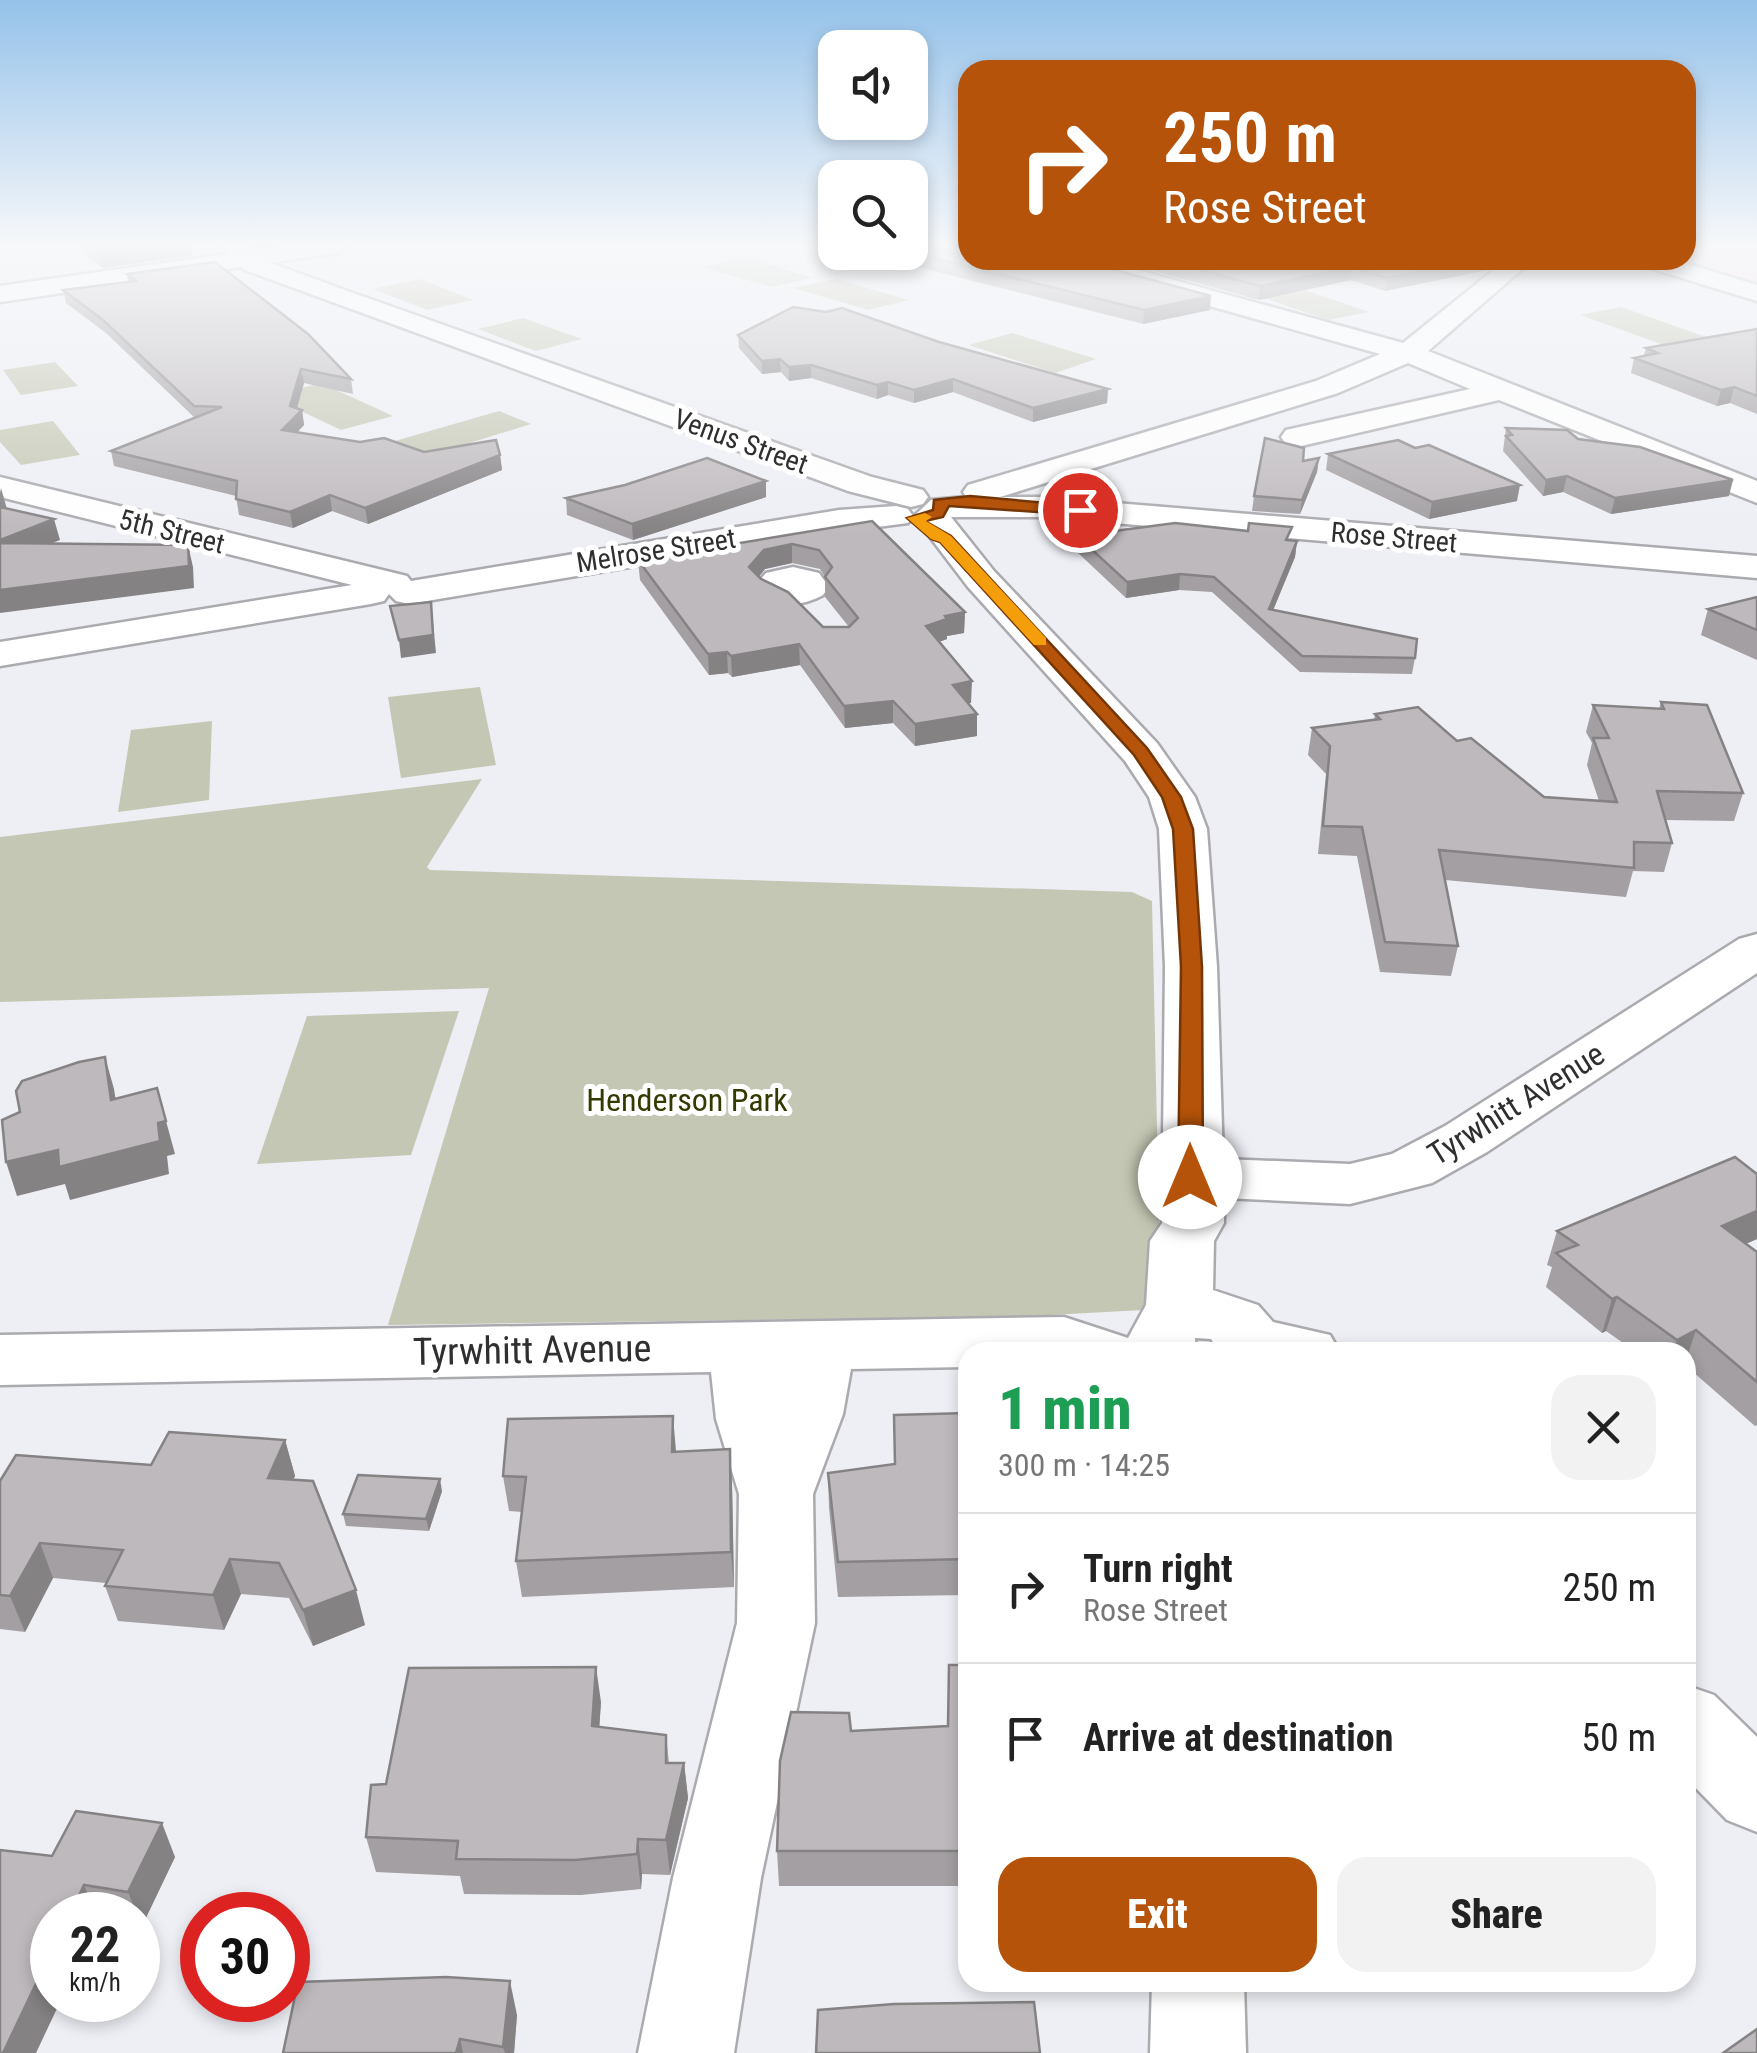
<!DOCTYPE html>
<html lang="en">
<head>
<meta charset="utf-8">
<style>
  :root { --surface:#fff; --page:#f2f2f2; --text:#222; --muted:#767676; --line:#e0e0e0; --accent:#b45309 }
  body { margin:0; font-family:"Roboto Condensed",sans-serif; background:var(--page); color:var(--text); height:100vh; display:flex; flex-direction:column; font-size:38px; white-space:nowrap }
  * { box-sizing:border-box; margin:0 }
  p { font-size:32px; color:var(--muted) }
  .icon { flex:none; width:55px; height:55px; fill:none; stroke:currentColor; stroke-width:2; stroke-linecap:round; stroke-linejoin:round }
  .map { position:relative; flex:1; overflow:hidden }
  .drawer { position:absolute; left:958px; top:1342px; width:738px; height:650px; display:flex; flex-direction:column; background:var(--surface); border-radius:30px; box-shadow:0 5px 15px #0003 }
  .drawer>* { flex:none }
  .guide { position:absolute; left:958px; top:60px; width:738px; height:210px; border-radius:30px; box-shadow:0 5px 15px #0003; background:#b45309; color:#fff; overflow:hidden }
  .controls { position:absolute; left:818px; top:30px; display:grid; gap:20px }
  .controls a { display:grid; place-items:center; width:110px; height:110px; border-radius:20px; background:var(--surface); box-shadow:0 5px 15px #0003; font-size:50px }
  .speed { position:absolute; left:30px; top:1892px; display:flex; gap:20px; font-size:50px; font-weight:700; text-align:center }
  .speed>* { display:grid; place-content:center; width:130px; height:130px; border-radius:50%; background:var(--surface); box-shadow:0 5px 15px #0003; line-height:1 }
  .speed small { font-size:25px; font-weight:400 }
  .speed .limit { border:15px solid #d22; background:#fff; color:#111 }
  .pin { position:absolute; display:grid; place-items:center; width:85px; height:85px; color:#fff; margin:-42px; border:5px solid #fff; border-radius:50%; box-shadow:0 2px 10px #0007 }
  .me { position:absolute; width:110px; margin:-55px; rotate:0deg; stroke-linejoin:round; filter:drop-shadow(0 0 8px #0008) }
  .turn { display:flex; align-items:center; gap:35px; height:210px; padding:0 40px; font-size:45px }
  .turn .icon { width:130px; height:130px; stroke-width:2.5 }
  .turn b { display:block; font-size:70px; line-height:85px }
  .round { display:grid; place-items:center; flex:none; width:105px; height:105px; border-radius:30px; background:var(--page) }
  .overview { display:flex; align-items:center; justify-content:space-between; height:170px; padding:0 40px }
  h1 { font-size:60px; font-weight:800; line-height:75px; color:#1e9e55 }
  .cta { display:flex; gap:20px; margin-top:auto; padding:20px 40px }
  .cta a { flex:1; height:115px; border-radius:30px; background:var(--accent); color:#fff; font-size:40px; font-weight:800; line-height:115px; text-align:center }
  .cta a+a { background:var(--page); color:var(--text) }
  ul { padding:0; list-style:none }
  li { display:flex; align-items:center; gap:30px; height:150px; padding:0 40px; border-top:2px solid var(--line) }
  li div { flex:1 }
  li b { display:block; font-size:38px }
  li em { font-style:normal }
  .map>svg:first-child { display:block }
  .education { fill:#f7dee8 }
  .green { fill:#c4c7b3 }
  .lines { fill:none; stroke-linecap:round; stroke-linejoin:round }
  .minor-casing { stroke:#aaaaaf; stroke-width:5 }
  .major-casing { stroke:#aaaaaf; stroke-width:5 }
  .minor { fill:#fff; fill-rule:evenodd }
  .major { fill:#fff; fill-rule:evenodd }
  .wall { fill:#a39fa2; fill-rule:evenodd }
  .shaded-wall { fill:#858284 }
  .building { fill:#beb9bc; stroke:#858284; stroke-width:2.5; fill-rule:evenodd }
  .route { fill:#b45309; stroke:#753606; stroke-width:2.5 }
  .slow { fill:#f59e0b }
  .labels { text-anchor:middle; stroke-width:10; stroke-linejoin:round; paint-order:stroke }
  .far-street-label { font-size:28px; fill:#2f2f31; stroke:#fff }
  .park-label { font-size:32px; fill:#353a00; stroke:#fff }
  .street-label { font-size:32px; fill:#2f2f31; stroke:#fff }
  .near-street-label { font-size:38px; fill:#2f2f31; stroke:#fff }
</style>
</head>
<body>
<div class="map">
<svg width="1757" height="2053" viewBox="0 0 1757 2053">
  <rect width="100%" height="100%" fill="#eeeff5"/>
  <polygon class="education" points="1685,246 1757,246 1757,284 1678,260 1685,260"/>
  <g class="green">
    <polygon points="745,257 812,278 771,287 703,267"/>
    <polygon points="420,279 474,300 427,310 373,289"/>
    <polygon points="836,279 909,300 868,310 793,288"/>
    <polygon points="1290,285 1369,312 1328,320 1250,293"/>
    <polygon points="1621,307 1706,337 1664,345 1580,315"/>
    <polygon points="523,318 582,339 536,351 478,329"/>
    <polygon points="1012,333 1096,359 1055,373 969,345"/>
    <polygon points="55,362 78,386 21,395 3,370"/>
    <polygon points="321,383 393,416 341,430 269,396"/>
    <polygon points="499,411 531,424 431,455 395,441"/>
    <polygon points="53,421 80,455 21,465 0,442 0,430"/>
    <polygon points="480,687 496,765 401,778 388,697"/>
    <polygon points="212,721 209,800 118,812 131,730"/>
    <polygon points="482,779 427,867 430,870 1132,892 1152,901 1161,1309 1032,1316 388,1325 489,988 0,1002 0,837"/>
    <polygon points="459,1011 411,1155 257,1164 307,1016"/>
  </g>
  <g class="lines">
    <defs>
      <g id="minor">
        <polygon points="222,246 249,246 263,260 342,289 872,477 923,490 928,497 923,504 911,507 848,491 245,270"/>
        <polygon points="1061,260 1101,260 1403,343 1506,260 1533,260 1428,351 1757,481 1757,503 1499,400 1297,447 1286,444 1281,437 1286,430 1470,389 1408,363 1338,393 1000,497 1043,497 1757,556 1757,578 1043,517 951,517 994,571 1157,743 1195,797 1207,829 1217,967 1223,1159 1350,1164 1392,1154 1445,1126 1739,939 1757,934 1757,973 1487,1152 1432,1183 1350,1204 1224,1198 1224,1223 1214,1241 1213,1290 1258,1305 1273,1322 1330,1335 1340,1352 1219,1352 1211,1339 1195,1338 1196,1352 968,1352 968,1367 851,1369 843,1414 813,1494 815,1623 761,1878 734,2053 638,2053 673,1878 737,1623 739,1494 716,1419 711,1372 0,1385 0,1335 1064,1317 1128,1338 1146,1305 1150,1241 1162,1223 1165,967 1159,829 1149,797 1125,761 968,587 914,516 931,500 966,497 963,492 968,485 1316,381 1380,354 1064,265"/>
        <polygon points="1637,260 1675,260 1757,285 1757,301 1640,265"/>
        <polygon points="0,477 407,576 411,581 839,510 896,506 908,509 913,516 908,523 839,532 409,604 396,601 389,594 384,601 371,604 0,666 0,642 352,585 0,497"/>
        <path d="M793,567L819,573L829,587L823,595C802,607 770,610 754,587L766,573Z"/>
        <polygon points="1685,1685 1714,1695 1757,1737 1757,1832 1727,1820 1685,1777"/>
        <polygon points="1152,1982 1244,1982 1246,2053 1150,2053"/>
      </g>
      <polygon id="major" points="283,246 349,246 337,253 0,302 0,286"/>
    </defs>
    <use href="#minor" class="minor-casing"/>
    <use href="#major" class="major-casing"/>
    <use href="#minor" class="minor"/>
    <use href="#major" class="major"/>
  </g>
  <g class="wall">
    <polygon points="80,246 191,246 193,255 103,268 82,253"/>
    <polygon points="902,252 910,252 1210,310 1143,324 902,263"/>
    <polygon points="1115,260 1501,260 1487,270 1385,291 1351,280 1259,300"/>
    <polygon points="127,274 351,379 353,394 304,383 297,408 302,410 304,425 297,432 424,452 500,455 502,470 368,524 332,511 293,528 239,515 236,496 114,466 111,451 195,418 106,333 66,303 63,290 128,282"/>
    <polygon points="1757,329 1757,414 1730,403 1717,406 1631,373 1634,358 1644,355 1646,348"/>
    <polygon points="738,335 939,342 1108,389 1107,403 1033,422 953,392 914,403 888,395 877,399 811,378 789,381 781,372 762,374 739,348"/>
    <polygon points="1506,428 1578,439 1729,496 1611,514 1563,492 1543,496 1503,451"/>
    <polygon points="1328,454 1517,501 1429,519 1326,470"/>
    <polygon points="1319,458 1317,472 1300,514 1252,511 1254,496 1303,461"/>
    <polygon points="766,481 766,497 633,540 567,515 566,498"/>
    <path d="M872,521L965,612L964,633L947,636V639L939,642L971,703H968L977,736L915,746L893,723L845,728L800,665L732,677L728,673L709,675L640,580L638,560ZM792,563L820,569L825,577V597L849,627H823L759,577L765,569Z"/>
    <polygon points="1077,536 1297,541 1295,557 1273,610 1415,658 1412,674 1300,672 1212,592 1179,590 1126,598 1076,551"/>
    <polygon points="1757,597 1757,660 1701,635 1708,609"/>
    <polygon points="1661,702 1743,793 1734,821 1665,820 1672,843 1664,872 1633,871 1626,897 1445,880 1458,946 1451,976 1380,972 1357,856 1318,854 1326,774 1308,755 1312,728 1374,720 1375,714 1457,741 1544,797 1599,801 1587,765 1592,743 1586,732 1593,705 1659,709"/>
    <polygon points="1757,1174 1757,1239 1746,1244 1757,1252 1757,1425 1755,1426 1685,1365 1685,1352 1636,1352 1606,1331 1602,1333 1546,1287 1552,1267 1547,1265 1557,1231"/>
    <polygon points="968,1413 968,1595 838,1597 829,1508 828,1473 894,1464 894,1415"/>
    <polygon points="285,1440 295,1476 293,1479 365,1625 313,1646 289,1598 241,1594 224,1630 118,1621 105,1586 106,1583 53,1578 25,1632 0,1629 0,1481 151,1465"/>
    <polygon points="676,1451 732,1484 734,1587 522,1597 516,1561 522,1512 509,1511 503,1476"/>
    <polygon points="442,1491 429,1531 346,1526 343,1514"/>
    <polygon points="968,1665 968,1886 779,1886 777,1851 851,1731 947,1726"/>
    <polygon points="601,1702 599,1727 666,1735 669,1763 684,1763 688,1798 670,1875 642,1874 641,1889 581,1895 464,1894 460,1876 376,1872 366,1837 386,1784"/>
    <polygon points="52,1856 175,1857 142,1926 138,1925 138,1915 52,1915"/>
    <polygon points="517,2015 514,2053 283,2053"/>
  </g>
  <g class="shaded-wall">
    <polygon points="118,246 191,246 193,255 103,268 98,249"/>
    <polygon points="1477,260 1501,260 1487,270 1385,291 1387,278"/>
    <polygon points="1352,267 1351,280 1259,300 1260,286"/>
    <polygon points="1211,296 1210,310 1143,324 1144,310"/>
    <polygon points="780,359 781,372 762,374 762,361"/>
    <polygon points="811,365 811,378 789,381 789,367"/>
    <polygon points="301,369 304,383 294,418 302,410 304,425 285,445 282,430"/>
    <polygon points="953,379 953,392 914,403 914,390"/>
    <polygon points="888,382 888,395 877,399 877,385"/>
    <polygon points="1734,387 1730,403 1717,406 1721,390"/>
    <polygon points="1108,389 1107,403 1033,422 1033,408"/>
    <polygon points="500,455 502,470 368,524 365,508"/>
    <polygon points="1319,458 1317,472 1300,514 1302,500"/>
    <polygon points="1567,476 1563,492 1543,496 1546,480"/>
    <polygon points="1733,480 1729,496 1611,514 1615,498"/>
    <polygon points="766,481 766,497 633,540 632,524"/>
    <polygon points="1520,485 1517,501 1429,519 1432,502"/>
    <polygon points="1,488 7,509 0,520 0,493"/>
    <polygon points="330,495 332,511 293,528 290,512"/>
    <polygon points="54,519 60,540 0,564 0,540"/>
    <polygon points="1297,541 1295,557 1267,625 1269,609"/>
    <polygon points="792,544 792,563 765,569 750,587 749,567 764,550"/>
    <polygon points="188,545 193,567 194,588 0,613 0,590"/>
    <polygon points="1180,574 1179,590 1126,598 1127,582"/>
    <polygon points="431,602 436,653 401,658 399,640"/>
    <polygon points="965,612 964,633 947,636 947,639 925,647 926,626 945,616"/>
    <polygon points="799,644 800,665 732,677 731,656"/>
    <polygon points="727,652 728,673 709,675 708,654"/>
    <polygon points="972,681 971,703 952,706 953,685"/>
    <polygon points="893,701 893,723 845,728 844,706"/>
    <polygon points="977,714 977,736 915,746 915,724"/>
    <polygon points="105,1057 114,1089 121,1133 111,1100"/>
    <polygon points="157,1088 175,1154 167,1156 169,1174 70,1200 65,1184 17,1196 6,1162 158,1123"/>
    <polygon points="1757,1211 1757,1239 1710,1259 1722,1226"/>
    <polygon points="1617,1297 1606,1331 1602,1333 1612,1299"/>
    <polygon points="1696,1330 1685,1363 1685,1352 1673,1352 1677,1340"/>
    <polygon points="673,1416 676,1451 672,1452"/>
    <polygon points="285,1440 295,1476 277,1513 268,1478"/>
    <polygon points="730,1449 732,1484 734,1587 731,1552"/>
    <polygon points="440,1479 442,1491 429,1531 426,1519"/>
    <polygon points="40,1543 53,1578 25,1632 10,1596"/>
    <polygon points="230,1559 241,1594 224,1630 213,1595"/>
    <polygon points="356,1590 365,1625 313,1646 303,1610"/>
    <polygon points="596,1667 601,1702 597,1762 592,1726"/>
    <polygon points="684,1763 688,1798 670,1875 666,1840"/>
    <polygon points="162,1823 175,1857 142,1926 128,1892"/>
    <polygon points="638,1839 642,1874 641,1889 637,1854"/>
    <polygon points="84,1885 97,1915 70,1915"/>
    <polygon points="52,1950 52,2000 61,2000 36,2053 3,2053"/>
    <polygon points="510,1981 517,2015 514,2053 505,2053 503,2047"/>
    <polygon points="460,2039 463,2053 456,2053"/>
  </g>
  <g class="building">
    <polygon points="95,246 118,246 98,249"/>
    <polygon points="910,246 968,246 968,260 1079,260 1211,296 1144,310 910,252"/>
    <polygon points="1163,260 1477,260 1387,278 1352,267 1260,286"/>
    <polygon points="215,262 308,334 351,379 301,369 290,406 302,410 282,430 360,442 384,438 424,452 496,440 500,455 365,508 330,495 290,512 236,499 237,481 111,451 222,407 194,406 103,320 63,290 136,281 127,274"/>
    <polygon points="793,307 826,312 842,308 939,342 1108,389 1033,408 953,379 914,390 888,382 877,385 811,365 789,367 780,359 762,361 738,335"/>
    <polygon points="1757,329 1757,396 1734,387 1721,390 1634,358 1658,353 1646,348"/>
    <polygon points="1506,428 1567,430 1578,439 1640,447 1733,480 1615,498 1567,476 1546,480 1506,436 1512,435"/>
    <polygon points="1265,438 1304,448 1303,461 1319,458 1302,500 1254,496"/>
    <polygon points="1398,440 1415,448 1429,445 1520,485 1432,502 1328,454"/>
    <polygon points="707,458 766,481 632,524 566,498 625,485"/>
    <polygon points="0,507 54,519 0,540"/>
    <path d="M872,521L965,612L945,616L947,619L926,626L972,681L953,685L977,714L915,724L893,701L844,706L799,644L731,656L727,652L708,654L638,560ZM792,544L819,550L832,567L825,577L858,618L849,627H823L788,592L761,579L749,567L764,550Z"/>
    <polygon points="1175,523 1248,531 1249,523 1292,527 1286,540 1297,541 1269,609 1417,639 1415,658 1302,656 1214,577 1180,574 1127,582 1077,536"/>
    <polygon points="0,543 188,545 189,566 0,590"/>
    <polygon points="1757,597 1757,630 1708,609"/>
    <polygon points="431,602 433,635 399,640 390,606"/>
    <polygon points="1661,702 1707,705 1743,793 1657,791 1672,843 1634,842 1634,868 1439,850 1458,946 1385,942 1362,827 1323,826 1330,746 1312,728 1380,719 1375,714 1418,707 1457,741 1471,738 1544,797 1617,802 1593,738 1609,738 1593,705 1664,709"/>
    <polygon points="105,1057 111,1100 157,1088 166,1121 158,1123 160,1141 59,1167 58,1150 6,1162 2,1120 20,1112 16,1091 22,1081 79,1062"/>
    <polygon points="1735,1157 1757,1174 1757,1211 1722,1226 1757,1252 1757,1382 1696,1330 1677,1340 1617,1297 1612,1299 1556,1253 1578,1245 1557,1231"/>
    <polygon points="968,1413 968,1559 838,1562 828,1473 895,1464 894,1415"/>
    <polygon points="673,1416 672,1452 730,1449 731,1552 516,1561 526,1477 503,1476 508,1419"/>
    <polygon points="169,1432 285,1440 268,1478 313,1481 356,1590 303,1610 279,1563 230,1559 213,1595 105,1586 123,1550 40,1543 10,1596 0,1595 0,1481 16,1455 151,1465"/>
    <polygon points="358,1475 440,1479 426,1519 343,1514"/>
    <polygon points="949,1665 968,1665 968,1851 777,1851 780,1761 791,1712 849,1713 851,1731 948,1726"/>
    <polygon points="596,1667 592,1726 666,1735 666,1763 684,1763 666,1840 638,1839 637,1854 575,1860 456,1859 458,1841 366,1837 371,1785 386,1784 409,1668"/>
    <polygon points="76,1811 162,1823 128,1892 84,1885 70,1915 52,1915 52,1950 3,2053 0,2053 0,1850 52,1856"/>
    <polygon points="446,1977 510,1981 503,2047 460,2039 456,2053 283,2053 298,1982"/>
    <polygon points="1034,2002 1040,2053 816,2053 818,2010 894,2004"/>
    <polygon points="1757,2029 1757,2053 1723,2053"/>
  </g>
  <linearGradient id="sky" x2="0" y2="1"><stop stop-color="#95c2ea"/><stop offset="0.46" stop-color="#f7f8fa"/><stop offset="1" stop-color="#f7f8fa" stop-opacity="0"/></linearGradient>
  <rect width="1757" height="534" fill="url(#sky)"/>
  <polygon class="route" points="970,496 1080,506 1087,510 1080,515 949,506 943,517 925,521 951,536 1147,748 1181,797 1193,829 1202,967 1203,1177 1199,1183 1190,1185 1178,1177 1181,967 1173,829 1162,797 1134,755 940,542 931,539 907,518 933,510 934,500"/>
  <polygon class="slow" points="925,513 932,517 926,521 951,536 1046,638 1046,645 1034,645 940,542 931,539 907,518"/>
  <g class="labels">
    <g class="far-street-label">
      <text transform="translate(741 441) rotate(20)" y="10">Venus Street</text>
      <text transform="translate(172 531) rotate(14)" y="10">5th Street</text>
      <text transform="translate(1394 537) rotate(5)" y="10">Rose Street</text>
      <text transform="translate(656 550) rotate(-9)" y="10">Melrose Street</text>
    </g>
    <g class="park-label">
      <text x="687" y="1111">Henderson Park</text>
    </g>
    <g class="street-label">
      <text transform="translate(1516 1104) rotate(-32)" y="11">Tyrwhitt Avenue</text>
    </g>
    <g class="near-street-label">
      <text transform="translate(532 1350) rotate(-1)" y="13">Tyrwhitt Avenue</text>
    </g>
  </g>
</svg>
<div class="controls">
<a><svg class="icon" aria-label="sound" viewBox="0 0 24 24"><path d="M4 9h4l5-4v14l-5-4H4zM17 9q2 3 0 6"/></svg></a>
<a><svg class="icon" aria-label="search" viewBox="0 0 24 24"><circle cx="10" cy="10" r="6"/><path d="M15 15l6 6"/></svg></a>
</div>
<div class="speed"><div>22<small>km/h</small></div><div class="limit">30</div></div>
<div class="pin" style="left:1080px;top:510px;background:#d93025"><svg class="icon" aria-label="arrive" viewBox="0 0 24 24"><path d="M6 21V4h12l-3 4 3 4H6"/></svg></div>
<svg class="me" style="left:1190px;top:1177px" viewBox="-20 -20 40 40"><circle r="19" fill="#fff"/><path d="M0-13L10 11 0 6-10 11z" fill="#b45309"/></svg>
<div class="guide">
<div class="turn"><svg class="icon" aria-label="right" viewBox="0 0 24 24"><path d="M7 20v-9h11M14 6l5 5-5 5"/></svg><div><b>250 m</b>Rose Street</div></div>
</div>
<section class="drawer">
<div class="overview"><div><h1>1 min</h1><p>300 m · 14:25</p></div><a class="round"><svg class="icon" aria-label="close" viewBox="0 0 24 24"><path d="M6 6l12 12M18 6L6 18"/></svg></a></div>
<ul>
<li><svg class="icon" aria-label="right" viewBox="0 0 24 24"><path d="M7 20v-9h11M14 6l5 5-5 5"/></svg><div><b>Turn right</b><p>Rose Street</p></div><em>250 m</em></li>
<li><svg class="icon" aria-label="arrive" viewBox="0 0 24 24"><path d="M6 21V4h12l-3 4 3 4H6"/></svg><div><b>Arrive at destination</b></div><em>50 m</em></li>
</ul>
<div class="cta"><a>Exit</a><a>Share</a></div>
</section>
</div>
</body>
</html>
